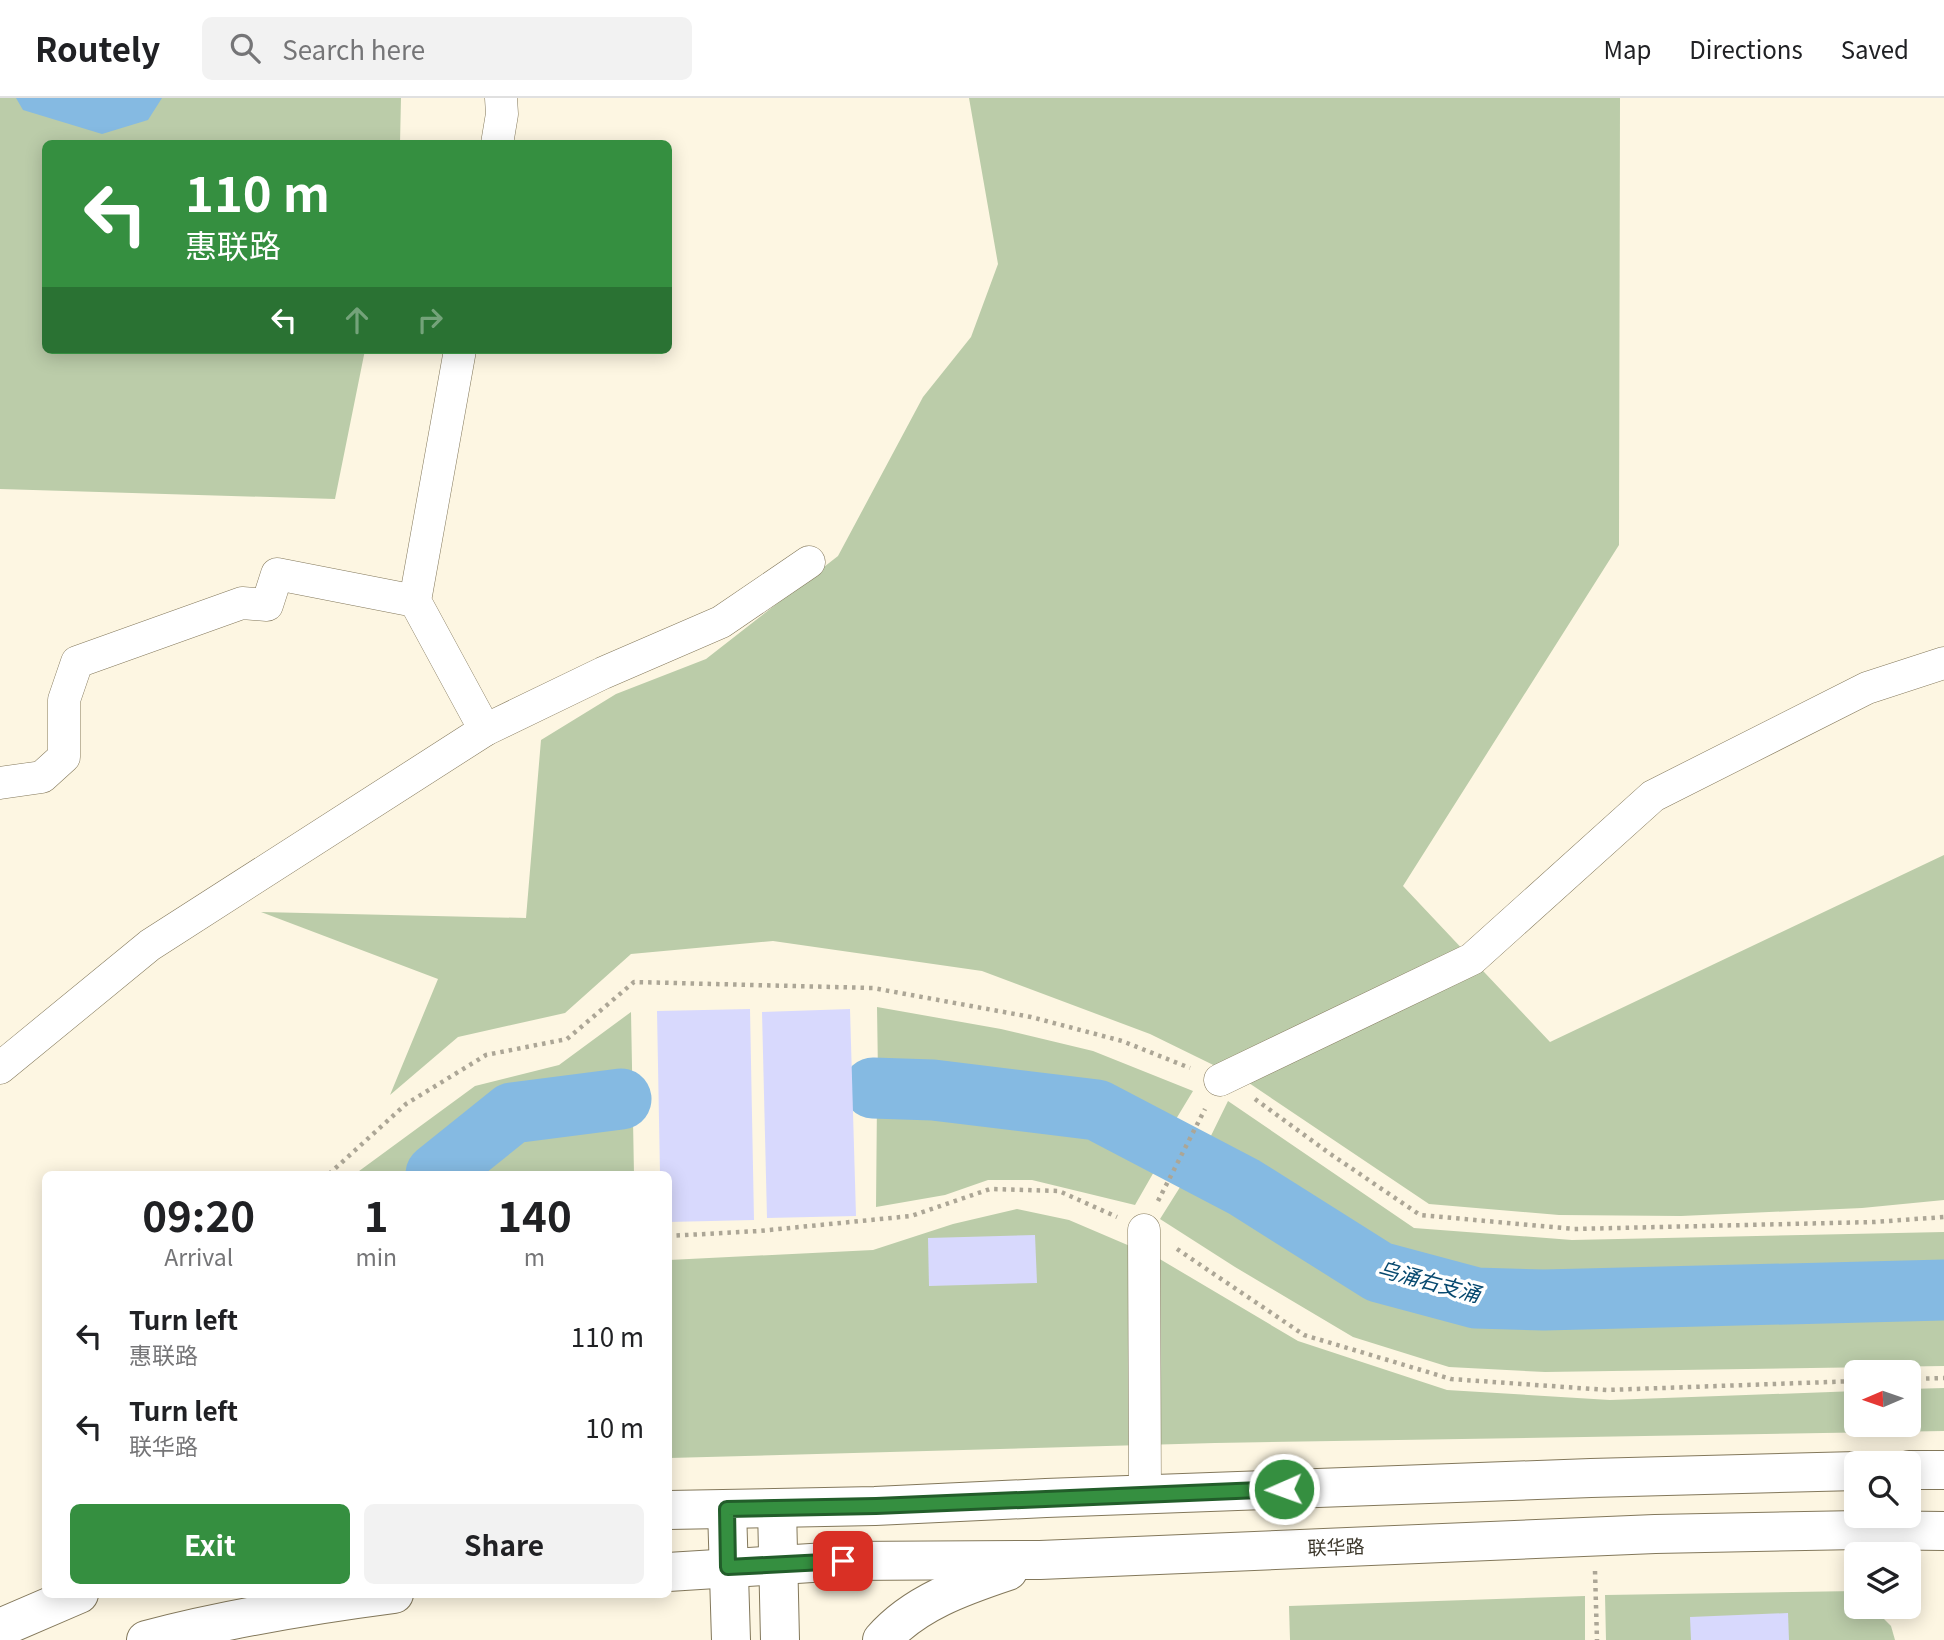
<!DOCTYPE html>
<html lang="en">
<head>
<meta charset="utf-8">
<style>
  :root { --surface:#fff; --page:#f2f2f2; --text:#202124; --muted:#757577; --line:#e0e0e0; --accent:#358f40 }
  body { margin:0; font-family:Georgia,"Noto Sans SC",serif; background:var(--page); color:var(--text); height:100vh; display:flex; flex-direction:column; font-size:26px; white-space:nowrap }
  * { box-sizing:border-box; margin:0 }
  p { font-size:23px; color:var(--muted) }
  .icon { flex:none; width:38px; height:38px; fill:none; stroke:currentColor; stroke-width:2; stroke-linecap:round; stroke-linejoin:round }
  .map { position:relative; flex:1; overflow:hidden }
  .panel { position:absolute; left:42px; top:1073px; width:630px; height:427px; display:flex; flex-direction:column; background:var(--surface); border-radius:10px; box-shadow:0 4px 18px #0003 }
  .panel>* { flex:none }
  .hud { position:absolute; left:42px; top:42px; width:630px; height:214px; border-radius:10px; box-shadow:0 4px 18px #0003; background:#358f40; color:#fff; overflow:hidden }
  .needle { width:46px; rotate:268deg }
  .buttons { position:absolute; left:1844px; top:1262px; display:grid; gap:14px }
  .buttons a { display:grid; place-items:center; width:77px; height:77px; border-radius:10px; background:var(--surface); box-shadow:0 4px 18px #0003; font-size:35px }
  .pin { position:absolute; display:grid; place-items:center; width:60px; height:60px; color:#fff; margin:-30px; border-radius:14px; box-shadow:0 4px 10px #0006 }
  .me { position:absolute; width:77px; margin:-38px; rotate:268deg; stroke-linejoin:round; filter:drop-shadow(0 0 5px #0008) }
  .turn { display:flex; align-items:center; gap:24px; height:147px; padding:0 28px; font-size:32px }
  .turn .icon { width:91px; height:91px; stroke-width:2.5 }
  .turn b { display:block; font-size:49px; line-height:60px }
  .lanes { display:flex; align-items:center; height:66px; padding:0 28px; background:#0003; justify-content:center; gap:35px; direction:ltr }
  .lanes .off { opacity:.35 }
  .eta { display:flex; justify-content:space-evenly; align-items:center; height:119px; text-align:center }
  .eta b { font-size:42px; font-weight:700; line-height:49px }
  .primary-button { display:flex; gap:14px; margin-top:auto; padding:14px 28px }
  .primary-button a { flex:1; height:80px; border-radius:10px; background:var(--accent); color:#fff; font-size:28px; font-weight:700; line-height:80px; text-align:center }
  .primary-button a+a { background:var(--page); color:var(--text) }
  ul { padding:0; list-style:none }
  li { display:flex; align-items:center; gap:21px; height:91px; padding:0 28px }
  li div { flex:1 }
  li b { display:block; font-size:26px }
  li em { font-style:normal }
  header { display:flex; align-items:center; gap:42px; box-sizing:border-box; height:98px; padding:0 35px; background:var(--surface); border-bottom:2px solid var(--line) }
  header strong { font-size:33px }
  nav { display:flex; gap:38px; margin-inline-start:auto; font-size:24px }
  .search { width:490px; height:63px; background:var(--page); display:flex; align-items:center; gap:18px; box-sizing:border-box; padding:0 24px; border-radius:10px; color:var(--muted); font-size:26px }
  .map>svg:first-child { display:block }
  .green { fill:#bbcca9 }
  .water { fill:#85bae2 }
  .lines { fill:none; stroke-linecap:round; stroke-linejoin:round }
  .river { stroke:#85bae2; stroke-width:61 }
  .building { fill:#d8d9fd }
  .minor-casing { stroke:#83785b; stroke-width:33 }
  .tertiary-casing { stroke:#83785b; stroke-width:40 }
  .path { stroke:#aca696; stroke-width:4.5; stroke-dasharray:3.5 5; stroke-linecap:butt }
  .minor { stroke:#fff; stroke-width:32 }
  .tertiary { stroke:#fff; stroke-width:38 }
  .route-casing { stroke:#225d2a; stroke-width:18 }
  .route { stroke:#358f40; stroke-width:12 }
  .labels { text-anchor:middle; stroke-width:7; stroke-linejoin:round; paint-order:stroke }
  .street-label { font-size:19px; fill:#3b362a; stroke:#fff }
  .water-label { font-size:21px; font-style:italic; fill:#07496f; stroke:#fff }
</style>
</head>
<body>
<header>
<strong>Routely</strong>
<div class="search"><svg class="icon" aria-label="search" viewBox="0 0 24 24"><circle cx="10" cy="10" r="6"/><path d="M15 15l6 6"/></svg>Search here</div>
<nav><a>Map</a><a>Directions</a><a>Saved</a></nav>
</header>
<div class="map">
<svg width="1944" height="1542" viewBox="0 0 1944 1542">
  <rect width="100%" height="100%" fill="#fdf6e2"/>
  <g class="green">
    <polygon points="0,0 401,0 400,45 46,46 46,252 365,252 335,401 0,391"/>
    <polygon points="969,0 1620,0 1619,447 1403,788 1550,944 1944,757 1944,1102 1862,1110 1681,1118 1559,1117 1429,1106 1246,983 1150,936 982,873 773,843 631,856 565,915 458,939 390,997 438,881 261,814 526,820 541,642 616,596 706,561 838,458 923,299 971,239 998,166"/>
    <polygon points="877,909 1001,931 1093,953 1193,993 1170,1031 1060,990 878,976"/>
    <polygon points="631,914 634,1076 355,1076 475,988 559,967"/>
    <polygon points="877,1002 944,1004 1095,1024 1163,1058 1135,1107 1032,1082 988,1082 945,1097 876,1109"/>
    <polygon points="1228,1003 1414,1130 1572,1142 1944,1134 1944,1178 1627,1190 1486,1190 1388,1162 1205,1050"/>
    <polygon points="1192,1070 1310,1151 1383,1188 1481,1214 1724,1211 1944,1203 1944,1268 1545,1274 1449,1269 1353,1239 1235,1169 1160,1121"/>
    <polygon points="1017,1111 1069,1122 1158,1160 1298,1243 1447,1292 1610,1302 1857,1293 1857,1326 1909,1326 1909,1291 1944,1290 1944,1333 1215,1345 669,1360 669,1162 873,1152 953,1126"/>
    <polygon points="1856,1493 1857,1508 1872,1509 1891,1528 1895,1542 1606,1542 1605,1497"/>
    <polygon points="1585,1498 1585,1542 1290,1542 1289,1508"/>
  </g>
  <polygon class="water" points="16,0 162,0 148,22 102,36 23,12"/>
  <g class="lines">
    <g class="river">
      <polyline points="873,990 933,992 1097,1012 1244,1089 1379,1174 1476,1200 1544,1202 1944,1192"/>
      <polyline points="436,1076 512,1015 621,1001"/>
    </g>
  </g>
  <g class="building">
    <polygon points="750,911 754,1122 668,1124 668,1076 660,1076 657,913"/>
    <polygon points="850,911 856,1118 767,1120 762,914"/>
    <polygon points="1035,1137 1037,1185 929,1188 928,1140"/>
    <polygon points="1788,1515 1789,1542 1691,1542 1690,1519"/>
  </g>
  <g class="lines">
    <defs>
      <g id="minor">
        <polyline points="497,46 502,16 501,0"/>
        <polyline points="460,252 415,503 485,632"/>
        <polyline points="0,685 42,679 64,659 64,602 77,564 242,505 267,507 277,476 415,503"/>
        <polyline points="0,970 150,847 485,632 603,575 721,524 809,464"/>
        <polyline points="1220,982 1472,861 1653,698 1867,590 1944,565"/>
        <polyline points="1144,1132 1145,1396"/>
      </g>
      <g id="tertiary">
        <polyline points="1909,1372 1944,1372"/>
        <polyline points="777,1410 780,1542"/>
        <polyline points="727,1411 731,1542"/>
        <polyline points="668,1412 875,1408 1046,1400 1591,1380 1857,1373"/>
        <polyline points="668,1474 843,1463 1040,1462 1655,1436 1859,1432 1944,1433"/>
        <polyline points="0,1530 79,1496"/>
        <path d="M146,1542C228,1520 310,1507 394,1496"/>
        <path d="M882,1542C914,1505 963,1488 1008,1473"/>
      </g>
    </defs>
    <use href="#minor" class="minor-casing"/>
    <use href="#tertiary" class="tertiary-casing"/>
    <g class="path">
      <polyline points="1255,1001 1329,1055 1420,1117 1574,1131 1874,1124 1944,1119"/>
      <polyline points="329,1076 406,1006 486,957 567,941 634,884 873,890 1031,919 1122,943 1190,970"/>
      <polyline points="1158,1103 1205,1011"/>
      <polyline points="668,1138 759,1133 911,1118 990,1091 1059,1093 1117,1119"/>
      <polyline points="1177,1151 1304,1237 1451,1281 1607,1292 1857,1283"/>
      <polyline points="1909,1281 1944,1280"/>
      <polyline points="1595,1473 1597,1542"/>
    </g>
    <use href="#minor" class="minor"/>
    <use href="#tertiary" class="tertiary"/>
  </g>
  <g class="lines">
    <defs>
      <polyline id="route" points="843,1463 728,1469 727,1411 876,1408 1284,1391"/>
    </defs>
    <use href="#route" class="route-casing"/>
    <use href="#route" class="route"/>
  </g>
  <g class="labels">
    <g class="street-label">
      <text transform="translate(1336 1449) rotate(-2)" y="7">联华路</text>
    </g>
    <g class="water-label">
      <text transform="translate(1429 1184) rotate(15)" y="7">乌涌右支涌</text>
    </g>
  </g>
</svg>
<div class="buttons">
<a><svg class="needle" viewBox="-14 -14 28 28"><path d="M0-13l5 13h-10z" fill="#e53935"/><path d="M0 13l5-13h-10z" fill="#757577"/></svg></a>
<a><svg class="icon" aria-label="search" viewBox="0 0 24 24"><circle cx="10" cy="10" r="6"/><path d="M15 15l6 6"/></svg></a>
<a><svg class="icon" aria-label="layers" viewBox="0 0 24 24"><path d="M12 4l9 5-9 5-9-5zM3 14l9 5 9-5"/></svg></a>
</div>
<div class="pin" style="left:843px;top:1463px;background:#d93025"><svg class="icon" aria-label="arrive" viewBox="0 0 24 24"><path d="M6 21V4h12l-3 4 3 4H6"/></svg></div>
<svg class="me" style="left:1284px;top:1391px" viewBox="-20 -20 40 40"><circle r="17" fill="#358f40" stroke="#fff" stroke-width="3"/><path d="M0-11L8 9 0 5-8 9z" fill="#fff"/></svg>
<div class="hud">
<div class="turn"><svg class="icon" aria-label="left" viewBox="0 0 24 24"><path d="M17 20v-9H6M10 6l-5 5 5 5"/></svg><div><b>110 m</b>惠联路</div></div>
<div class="lanes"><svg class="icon" aria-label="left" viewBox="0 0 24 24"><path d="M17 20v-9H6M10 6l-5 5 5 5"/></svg><svg class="icon off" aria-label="ahead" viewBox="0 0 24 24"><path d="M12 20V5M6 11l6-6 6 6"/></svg><svg class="icon off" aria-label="right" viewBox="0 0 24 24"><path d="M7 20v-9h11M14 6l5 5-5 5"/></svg></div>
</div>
<section class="panel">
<div class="eta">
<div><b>09:20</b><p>Arrival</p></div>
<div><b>1</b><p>min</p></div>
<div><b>140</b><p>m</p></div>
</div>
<ul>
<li><svg class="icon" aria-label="left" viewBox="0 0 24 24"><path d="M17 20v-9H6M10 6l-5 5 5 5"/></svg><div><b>Turn left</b><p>惠联路</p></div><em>110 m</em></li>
<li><svg class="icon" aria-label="left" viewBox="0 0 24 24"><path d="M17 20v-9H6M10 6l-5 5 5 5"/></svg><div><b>Turn left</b><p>联华路</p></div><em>10 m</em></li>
</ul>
<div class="primary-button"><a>Exit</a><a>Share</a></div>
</section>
</div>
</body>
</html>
